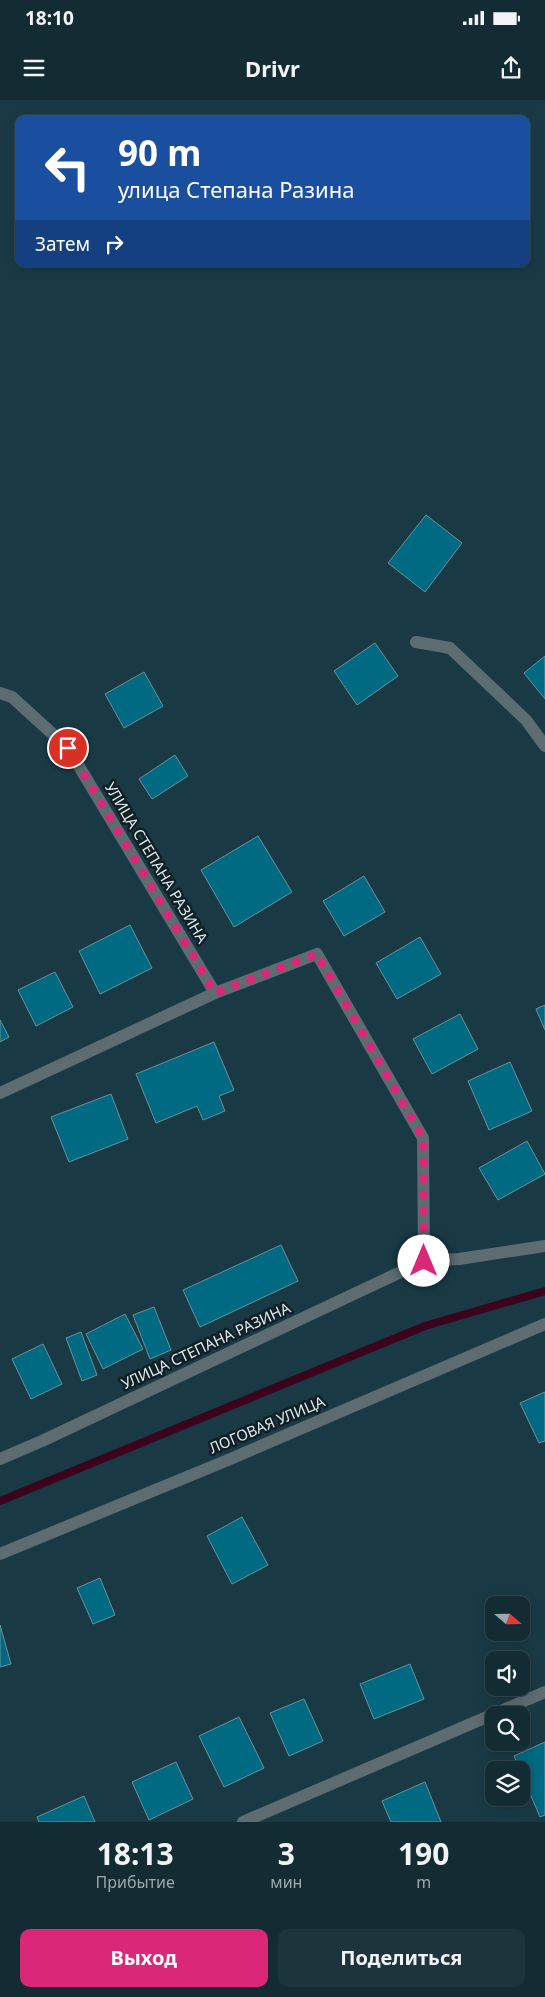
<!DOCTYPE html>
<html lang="ru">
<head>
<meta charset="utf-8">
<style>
  :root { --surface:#132c34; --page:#1c343c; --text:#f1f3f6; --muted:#9da7ac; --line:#32484f; --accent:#db2777 }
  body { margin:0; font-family:"Noto Sans",sans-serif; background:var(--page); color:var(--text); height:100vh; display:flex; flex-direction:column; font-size:19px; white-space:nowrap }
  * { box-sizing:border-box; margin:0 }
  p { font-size:16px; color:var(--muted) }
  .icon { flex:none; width:28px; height:28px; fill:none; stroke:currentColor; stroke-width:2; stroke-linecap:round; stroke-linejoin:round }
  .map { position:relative; height:1722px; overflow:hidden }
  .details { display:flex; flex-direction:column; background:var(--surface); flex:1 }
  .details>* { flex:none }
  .guide { position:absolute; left:15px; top:15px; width:515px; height:152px; border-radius:10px; box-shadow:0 2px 12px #0003,0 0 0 1px var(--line); background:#1a4fa0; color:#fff; overflow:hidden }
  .needle { width:32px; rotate:110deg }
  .buttons { position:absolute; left:485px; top:1496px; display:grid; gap:10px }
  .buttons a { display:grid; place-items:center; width:45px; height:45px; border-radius:10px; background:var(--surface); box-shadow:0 2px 12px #0003,0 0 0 1px var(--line); font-size:25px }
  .pin { position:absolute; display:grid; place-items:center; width:42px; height:42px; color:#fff; margin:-21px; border:2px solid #fff; border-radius:50%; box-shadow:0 1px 5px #0007 }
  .me { position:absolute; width:55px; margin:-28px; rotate:0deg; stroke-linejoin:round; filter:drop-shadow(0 0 4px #0008) }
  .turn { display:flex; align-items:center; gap:18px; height:105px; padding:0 20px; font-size:22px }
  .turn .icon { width:65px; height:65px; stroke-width:2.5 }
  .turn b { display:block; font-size:35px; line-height:42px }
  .then { display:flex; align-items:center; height:48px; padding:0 20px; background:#0003; gap:10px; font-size:19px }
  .eta { display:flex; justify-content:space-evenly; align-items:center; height:85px; text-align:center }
  .eta b { font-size:30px; font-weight:700; line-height:35px }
  .cta { display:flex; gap:10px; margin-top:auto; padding:10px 20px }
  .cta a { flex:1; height:58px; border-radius:10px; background:var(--accent); color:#fff; font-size:20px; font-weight:700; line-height:58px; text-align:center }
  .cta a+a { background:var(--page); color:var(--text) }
  .status { display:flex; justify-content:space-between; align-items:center; height:35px; padding:0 25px; background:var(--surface); direction:ltr }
  .status svg { height:14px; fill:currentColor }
  header { display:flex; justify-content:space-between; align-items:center; height:65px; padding:0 20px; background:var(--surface); font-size:22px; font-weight:700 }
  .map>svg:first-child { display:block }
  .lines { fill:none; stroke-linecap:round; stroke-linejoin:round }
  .stream { stroke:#3c031d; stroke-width:8 }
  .building { fill:#006a82; stroke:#6c909b }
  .street { stroke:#5d6c71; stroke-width:12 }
  .route { stroke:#db2777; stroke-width:9; stroke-dasharray:0 16.2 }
  .labels { text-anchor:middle; stroke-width:5; stroke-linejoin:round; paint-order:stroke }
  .street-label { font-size:15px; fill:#d8ebf1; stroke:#111f24 }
</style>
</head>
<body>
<div class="status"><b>18:10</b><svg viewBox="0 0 49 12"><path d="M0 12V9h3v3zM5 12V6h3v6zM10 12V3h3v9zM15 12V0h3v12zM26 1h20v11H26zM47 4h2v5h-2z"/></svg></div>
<header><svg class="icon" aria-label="menu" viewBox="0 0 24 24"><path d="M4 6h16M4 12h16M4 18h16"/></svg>Drivr<svg class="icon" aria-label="share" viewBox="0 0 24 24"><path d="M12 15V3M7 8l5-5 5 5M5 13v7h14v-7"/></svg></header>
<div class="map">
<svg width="545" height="1722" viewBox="0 0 545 1722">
  <rect width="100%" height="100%" fill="#193a45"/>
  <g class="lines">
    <polyline class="stream" points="0,1401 425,1226 545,1191"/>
  </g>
  <g class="building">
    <polygon points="426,415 462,443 425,492 388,463"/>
    <polygon points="375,543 398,576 357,605 334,571"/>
    <polygon points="545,556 545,599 524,573"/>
    <polygon points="144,572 163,606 124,628 105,594"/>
    <polygon points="175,655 188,676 152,699 139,679"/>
    <polygon points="258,736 292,792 234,827 201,770"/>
    <polygon points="364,776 385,812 344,836 323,801"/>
    <polygon points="130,825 152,868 100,894 79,851"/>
    <polygon points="420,837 441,874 397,899 376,863"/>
    <polygon points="55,872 73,907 36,926 18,890"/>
    <polygon points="545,905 545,930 536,909"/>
    <polygon points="460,914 478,949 432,974 413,939"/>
    <polygon points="0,920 9,937 0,942"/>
    <polygon points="214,942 234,990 219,996 225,1011 203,1020 197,1006 156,1023 136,974"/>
    <polygon points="510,962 532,1011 489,1030 468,981"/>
    <polygon points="111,994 128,1039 69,1062 51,1017"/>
    <polygon points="527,1041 545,1074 498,1100 479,1068"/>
    <polygon points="281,1145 298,1181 200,1227 183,1190"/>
    <polygon points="154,1207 171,1250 150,1259 133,1215"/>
    <polygon points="125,1214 143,1249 103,1269 86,1234"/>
    <polygon points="81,1232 97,1275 82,1281 66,1238"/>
    <polygon points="43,1244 62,1284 31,1299 12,1259"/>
    <polygon points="545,1292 545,1341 539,1343 520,1303"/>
    <polygon points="242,1417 268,1465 232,1484 207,1436"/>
    <polygon points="100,1478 115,1515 93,1524 77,1488"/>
    <polygon points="0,1525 11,1564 0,1567"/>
    <polygon points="410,1564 424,1599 374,1619 360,1584"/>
    <polygon points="304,1599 323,1641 289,1656 270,1613"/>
    <polygon points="239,1617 264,1668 224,1687 199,1636"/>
    <polygon points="545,1642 545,1715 540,1717 514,1656"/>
    <polygon points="176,1662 193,1699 149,1720 132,1682"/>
    <polygon points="425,1682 441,1722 391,1722 382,1701"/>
    <polygon points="84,1696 95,1722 39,1722 37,1717"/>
  </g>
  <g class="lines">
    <g class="street">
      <polyline points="416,542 450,548 526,620 545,646"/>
      <polyline points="0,593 12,597 68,648 215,893"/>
      <polyline points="0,993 215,893 317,854 423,1038 424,1161"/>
      <polyline points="0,1359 42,1341 424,1161 459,1159 545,1146"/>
      <polyline points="0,1454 228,1360 545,1224"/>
      <polyline points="243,1722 545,1592"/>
    </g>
  </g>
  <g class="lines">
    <polyline class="route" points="68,648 215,893 317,854 423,1038 424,1161"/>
  </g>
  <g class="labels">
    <g class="street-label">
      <text transform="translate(156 763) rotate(59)" y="5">УЛИЦА СТЕПАНА РАЗИНА</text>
      <text transform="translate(206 1246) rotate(-25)" y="5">УЛИЦА СТЕПАНА РАЗИНА</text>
      <text transform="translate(267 1325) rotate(-23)" y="5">ЛОГОВАЯ УЛИЦА</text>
    </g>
  </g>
</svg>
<div class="buttons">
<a><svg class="needle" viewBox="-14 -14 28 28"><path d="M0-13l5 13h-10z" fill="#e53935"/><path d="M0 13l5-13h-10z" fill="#9da7ac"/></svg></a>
<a><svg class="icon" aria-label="sound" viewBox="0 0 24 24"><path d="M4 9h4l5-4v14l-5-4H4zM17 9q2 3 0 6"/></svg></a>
<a><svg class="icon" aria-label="search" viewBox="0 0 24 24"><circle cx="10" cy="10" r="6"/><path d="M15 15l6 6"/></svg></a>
<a><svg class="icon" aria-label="layers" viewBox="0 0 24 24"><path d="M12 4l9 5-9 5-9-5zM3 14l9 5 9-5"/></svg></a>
</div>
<div class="pin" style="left:68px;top:648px;background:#d93025"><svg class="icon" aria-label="arrive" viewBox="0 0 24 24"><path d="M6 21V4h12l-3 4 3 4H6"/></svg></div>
<svg class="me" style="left:424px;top:1161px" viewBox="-20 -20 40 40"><circle r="19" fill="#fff"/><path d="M0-13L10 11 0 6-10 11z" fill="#db2777"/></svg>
<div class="guide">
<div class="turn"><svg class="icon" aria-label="left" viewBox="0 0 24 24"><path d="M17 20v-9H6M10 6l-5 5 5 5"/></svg><div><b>90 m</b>улица Степана Разина</div></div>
<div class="then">Затем<svg class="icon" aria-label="right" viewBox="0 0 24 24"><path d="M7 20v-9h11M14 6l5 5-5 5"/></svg></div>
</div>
</div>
<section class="details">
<div class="eta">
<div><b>18:13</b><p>Прибытие</p></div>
<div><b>3</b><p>мин</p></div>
<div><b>190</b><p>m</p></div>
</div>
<div class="cta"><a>Выход</a><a>Поделиться</a></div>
</section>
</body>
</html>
